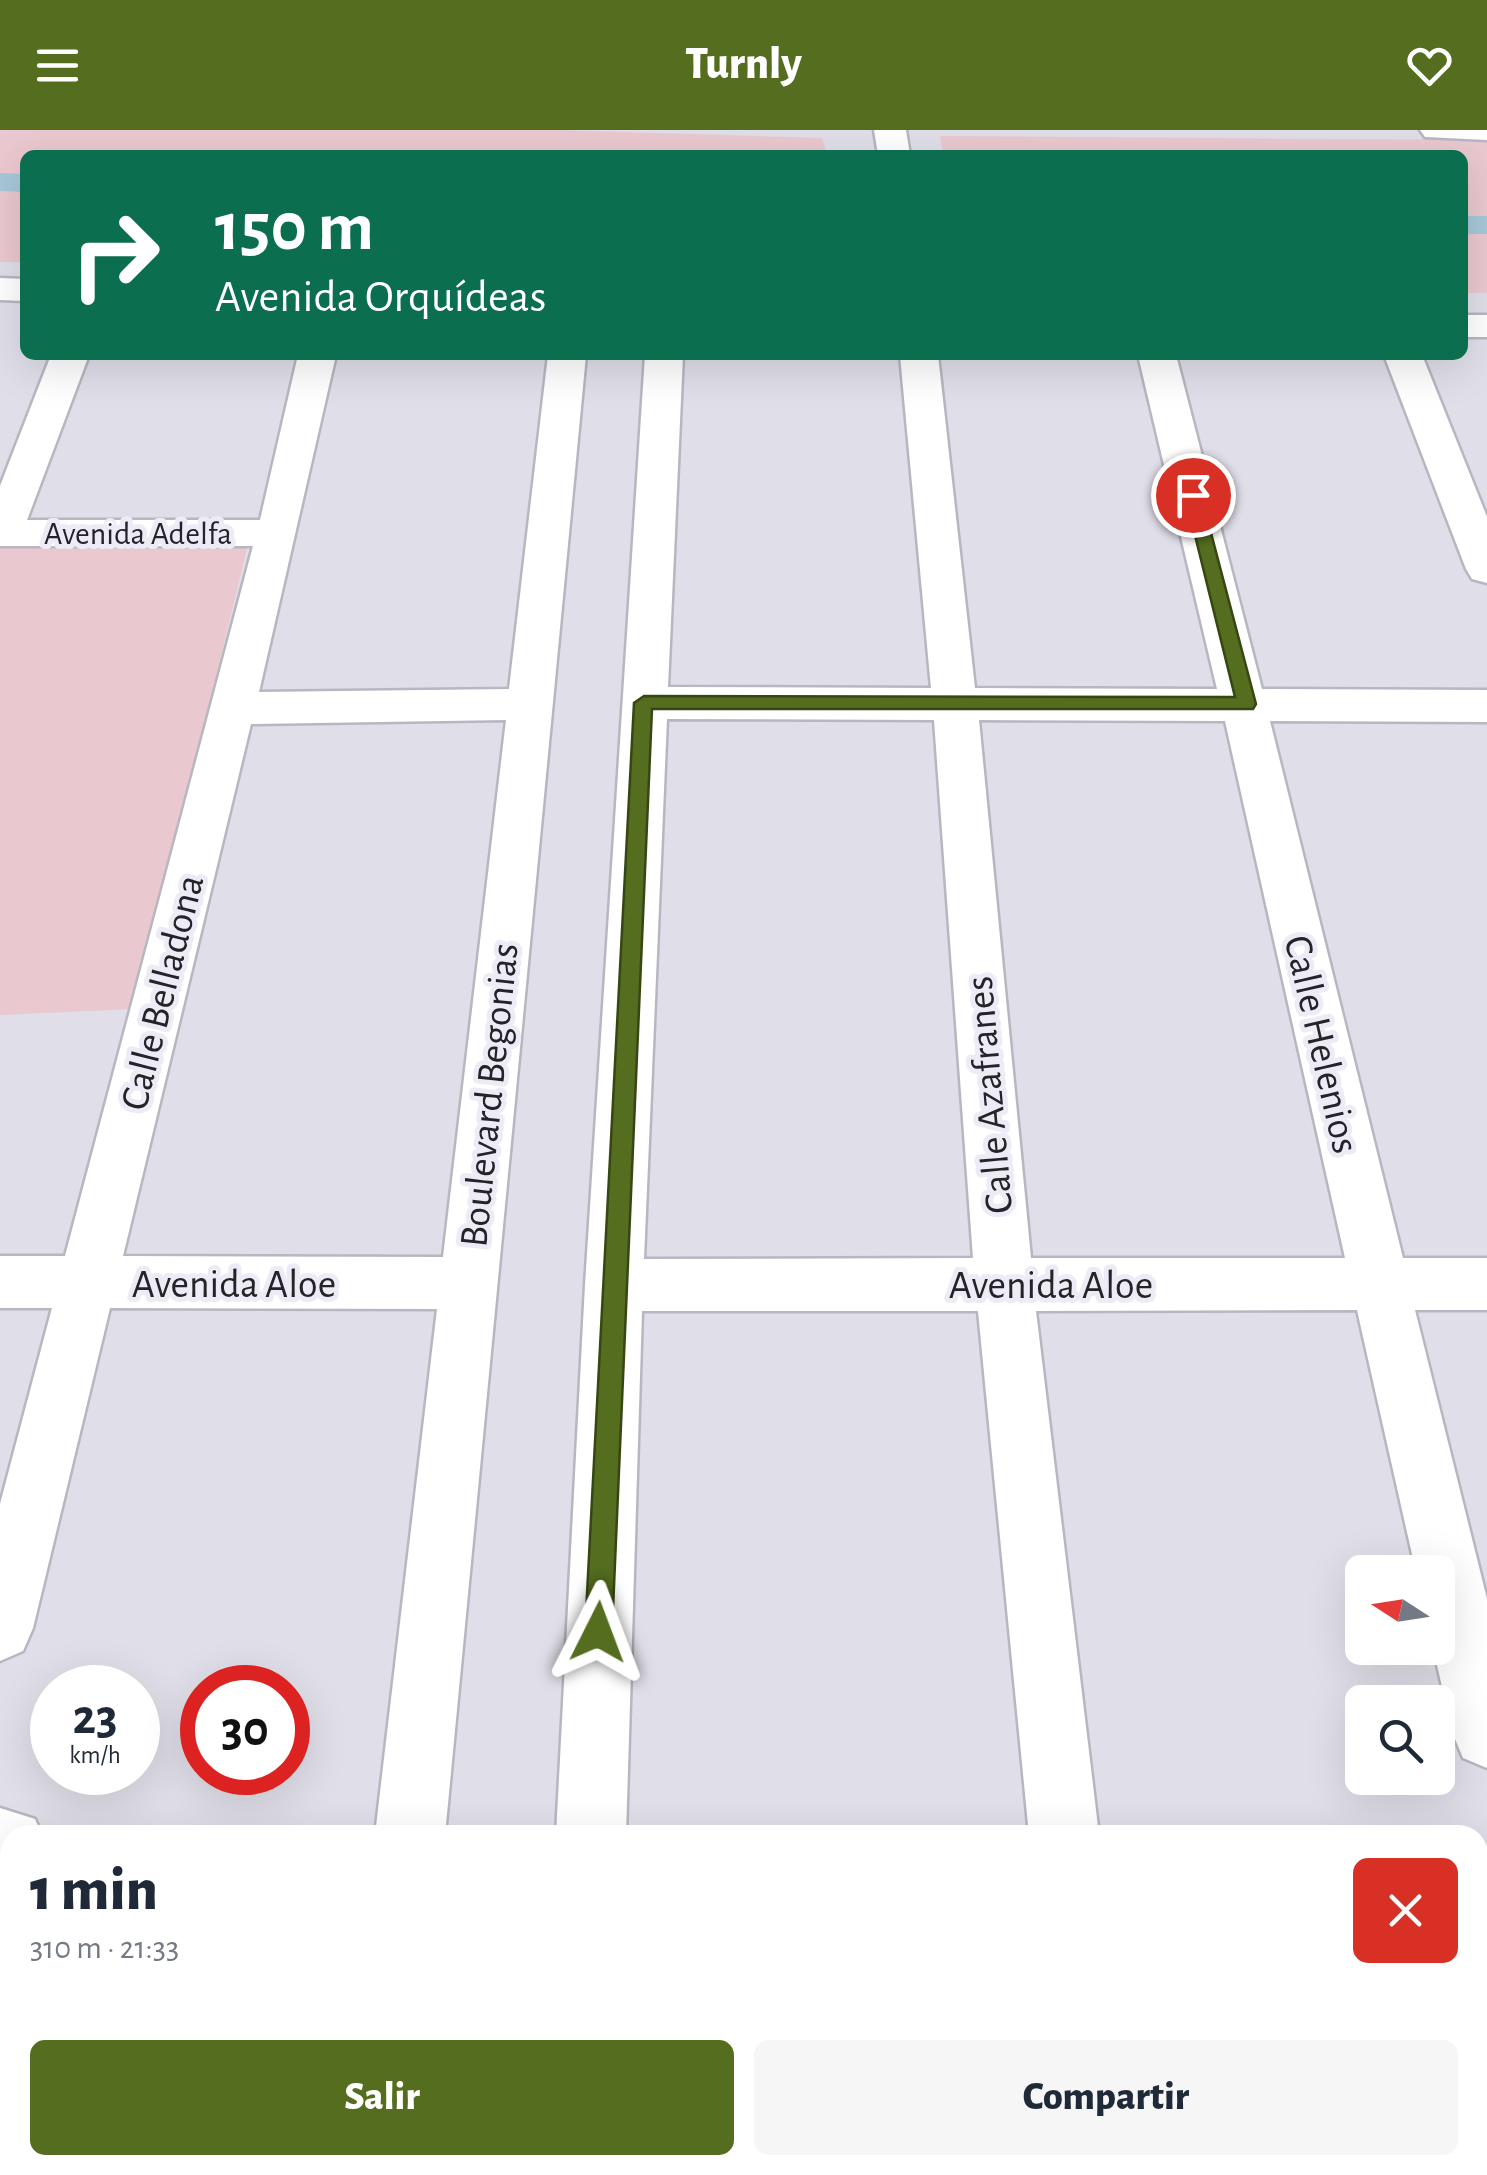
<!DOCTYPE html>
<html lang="es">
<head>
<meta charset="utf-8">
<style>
  :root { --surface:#fff; --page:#f6f6f7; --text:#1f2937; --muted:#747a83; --accent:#546d1e }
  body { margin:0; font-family:"Alegreya Sans",sans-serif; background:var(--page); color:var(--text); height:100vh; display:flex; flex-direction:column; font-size:38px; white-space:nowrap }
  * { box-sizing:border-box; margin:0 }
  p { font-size:32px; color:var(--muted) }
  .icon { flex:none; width:55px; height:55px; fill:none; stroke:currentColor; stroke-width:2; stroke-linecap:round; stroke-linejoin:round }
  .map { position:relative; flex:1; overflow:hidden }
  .panel { position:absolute; left:0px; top:1695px; width:1488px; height:350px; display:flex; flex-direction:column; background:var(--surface); border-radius:30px 30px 0 0; box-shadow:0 10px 40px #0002 }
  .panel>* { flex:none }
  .banner { position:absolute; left:20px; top:20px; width:1448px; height:210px; border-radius:15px; box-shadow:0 10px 40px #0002; background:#0b6e4f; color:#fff; overflow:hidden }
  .needle { width:65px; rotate:282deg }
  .controls { position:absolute; left:1345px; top:1425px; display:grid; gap:20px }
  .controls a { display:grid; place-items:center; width:110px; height:110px; border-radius:15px; background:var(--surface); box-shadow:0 10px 40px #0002; font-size:50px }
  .speed { position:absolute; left:30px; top:1535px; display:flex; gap:20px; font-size:50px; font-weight:700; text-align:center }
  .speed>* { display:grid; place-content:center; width:130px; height:130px; border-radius:50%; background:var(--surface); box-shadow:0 10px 40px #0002; line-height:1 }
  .speed small { font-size:25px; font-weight:400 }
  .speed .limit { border:15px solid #d22; background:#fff; color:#111 }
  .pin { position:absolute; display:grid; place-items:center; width:85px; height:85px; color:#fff; margin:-42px; border:5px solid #fff; border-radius:50%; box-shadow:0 2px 10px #0007 }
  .me { position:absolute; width:110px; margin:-55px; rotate:3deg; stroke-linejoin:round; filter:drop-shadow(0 0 8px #0008) }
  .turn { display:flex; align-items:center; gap:35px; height:210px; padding:0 30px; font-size:45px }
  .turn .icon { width:130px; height:130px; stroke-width:2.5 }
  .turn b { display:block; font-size:70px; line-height:85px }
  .round { display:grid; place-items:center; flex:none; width:105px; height:105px; border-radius:15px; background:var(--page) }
  .overview { display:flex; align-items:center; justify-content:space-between; height:170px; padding:0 30px }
  h1 { font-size:60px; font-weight:800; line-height:75px }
  .cta { display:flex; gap:20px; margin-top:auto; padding:20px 30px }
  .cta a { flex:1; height:115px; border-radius:15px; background:var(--accent); color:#fff; font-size:40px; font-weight:800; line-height:115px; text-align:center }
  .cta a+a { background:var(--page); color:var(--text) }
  header { display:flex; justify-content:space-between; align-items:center; height:130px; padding:0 30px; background:var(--accent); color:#fff; font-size:45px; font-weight:800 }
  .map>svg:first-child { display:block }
  .green { fill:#eac8cf }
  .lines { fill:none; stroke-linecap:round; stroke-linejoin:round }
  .canal { fill:#a7c8d8; fill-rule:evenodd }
  .street-casing { stroke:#b8b6c0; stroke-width:5 }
  .secondary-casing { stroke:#b8b6c0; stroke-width:5 }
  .street { fill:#fff; fill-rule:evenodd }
  .secondary { fill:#fff; fill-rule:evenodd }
  .route { fill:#546d1e; stroke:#374714; stroke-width:2.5 }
  .labels { text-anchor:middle; stroke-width:10; stroke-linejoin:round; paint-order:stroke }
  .far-street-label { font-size:32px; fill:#242327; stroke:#edebf6 }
  .street-label { font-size:40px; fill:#242327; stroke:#edebf6 }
</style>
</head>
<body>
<header><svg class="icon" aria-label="menu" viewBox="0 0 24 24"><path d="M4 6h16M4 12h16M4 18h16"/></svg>Turnly<svg class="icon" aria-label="heart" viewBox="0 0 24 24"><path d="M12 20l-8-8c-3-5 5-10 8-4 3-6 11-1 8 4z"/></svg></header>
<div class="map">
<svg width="1487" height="2045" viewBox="0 0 1487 2045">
  <rect width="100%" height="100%" fill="#e0dee8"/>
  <g class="green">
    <polygon points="0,0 557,0 822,8 827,25 25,25 25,132 0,132"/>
    <polygon points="940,6 1487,10 1487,163 1463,163 1462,25 943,25"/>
    <polygon points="248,415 135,879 0,885 0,417"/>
  </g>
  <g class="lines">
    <g class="canal">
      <polygon points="0,43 25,44 25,62 0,61"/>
      <rect x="1462" y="86" width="25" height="18"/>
    </g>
    <defs>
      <g id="street">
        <polygon points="874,0 906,0 910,25 878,25"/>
        <path d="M51,225H89L27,390H260L298,225H336L259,562L509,559L548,225H586L445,1705H375L437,1179L110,1178L33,1498L23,1521L0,1531V1374L52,1178H0V1126H65L253,416H0V356ZM506,590L443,1127L123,1126L251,594Z"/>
        <path d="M645,225H683L668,557L931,558L900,225H938L975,558L1217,559L1138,225H1176L1262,559L1487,560V592L1270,591L1403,1128H1487V1180H1415L1487,1469V1638L1463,1628L1453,1604L1433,1518H1438V1442H1416L1357,1180L1036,1181L1099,1705H1029L978,1181H642L626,1705H556L585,1155ZM667,589L934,590L973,1128L644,1129ZM979,590L1225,591L1345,1128H1031Z"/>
        <polygon points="1384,225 1422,225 1487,387 1487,453 1472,449 1466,439"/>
        <polygon points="0,1678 35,1689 42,1705 10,1705 10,1749 0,1748"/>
        <polygon points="1478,1827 1487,1828 1487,1902 1478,1901"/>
        <polygon points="315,2035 393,2035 391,2045 313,2045"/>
        <rect x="1072" y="2035" width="78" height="10"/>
      </g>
      <g id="secondary">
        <polygon points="1420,0 1487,0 1487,10 1425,7"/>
        <polygon points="0,148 25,149 25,171 0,170"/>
        <rect x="1462" y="185" width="25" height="22"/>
        <polygon points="0,1982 10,1984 10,2035 161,2035 165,2045 0,2045"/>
      </g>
    </defs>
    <use href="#street" class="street-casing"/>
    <use href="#secondary" class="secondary-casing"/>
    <use href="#street" class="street"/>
    <use href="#secondary" class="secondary"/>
  </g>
  <polygon class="route" points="1193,360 1201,365 1256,574 1253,579 652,579 612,1502 608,1512 598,1516 589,1512 585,1502 634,573 644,566 1235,567 1185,365"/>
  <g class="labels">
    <g class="far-street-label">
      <text x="138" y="414">Avenida Adelfa</text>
    </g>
    <g class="street-label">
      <text transform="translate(161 862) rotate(-76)" y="14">Calle Belladona</text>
      <text transform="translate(1323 914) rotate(77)" y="14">Calle Helenios</text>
      <text transform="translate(488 965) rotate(-84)" y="14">Boulevard Begonias</text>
      <text transform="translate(988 965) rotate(-95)" y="14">Calle Azafranes</text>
      <text x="234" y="1167">Avenida Aloe</text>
      <text x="1051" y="1168">Avenida Aloe</text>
    </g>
  </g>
</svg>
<div class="controls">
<a><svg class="needle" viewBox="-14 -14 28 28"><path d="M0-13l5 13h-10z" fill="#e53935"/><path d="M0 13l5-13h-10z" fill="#747a83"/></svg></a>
<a><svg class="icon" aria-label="search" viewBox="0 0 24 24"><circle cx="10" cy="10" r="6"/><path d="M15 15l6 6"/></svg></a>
</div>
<div class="speed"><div>23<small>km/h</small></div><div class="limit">30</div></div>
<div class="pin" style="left:1193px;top:365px;background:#d93025"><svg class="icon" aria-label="arrive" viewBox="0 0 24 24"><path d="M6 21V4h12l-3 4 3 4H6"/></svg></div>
<svg class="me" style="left:598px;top:1502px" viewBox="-20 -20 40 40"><path d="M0-17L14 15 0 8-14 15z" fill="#546d1e" stroke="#fff" stroke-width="4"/></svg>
<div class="banner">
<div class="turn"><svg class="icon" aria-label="right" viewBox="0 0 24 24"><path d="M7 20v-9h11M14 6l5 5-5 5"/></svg><div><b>150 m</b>Avenida Orquídeas</div></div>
</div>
<section class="panel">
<div class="overview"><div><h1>1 min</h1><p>310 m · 21:33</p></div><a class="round" style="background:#d93025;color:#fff"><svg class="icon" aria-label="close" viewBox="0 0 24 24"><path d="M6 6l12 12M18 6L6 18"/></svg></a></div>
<div class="cta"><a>Salir</a><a>Compartir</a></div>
</section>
</div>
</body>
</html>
